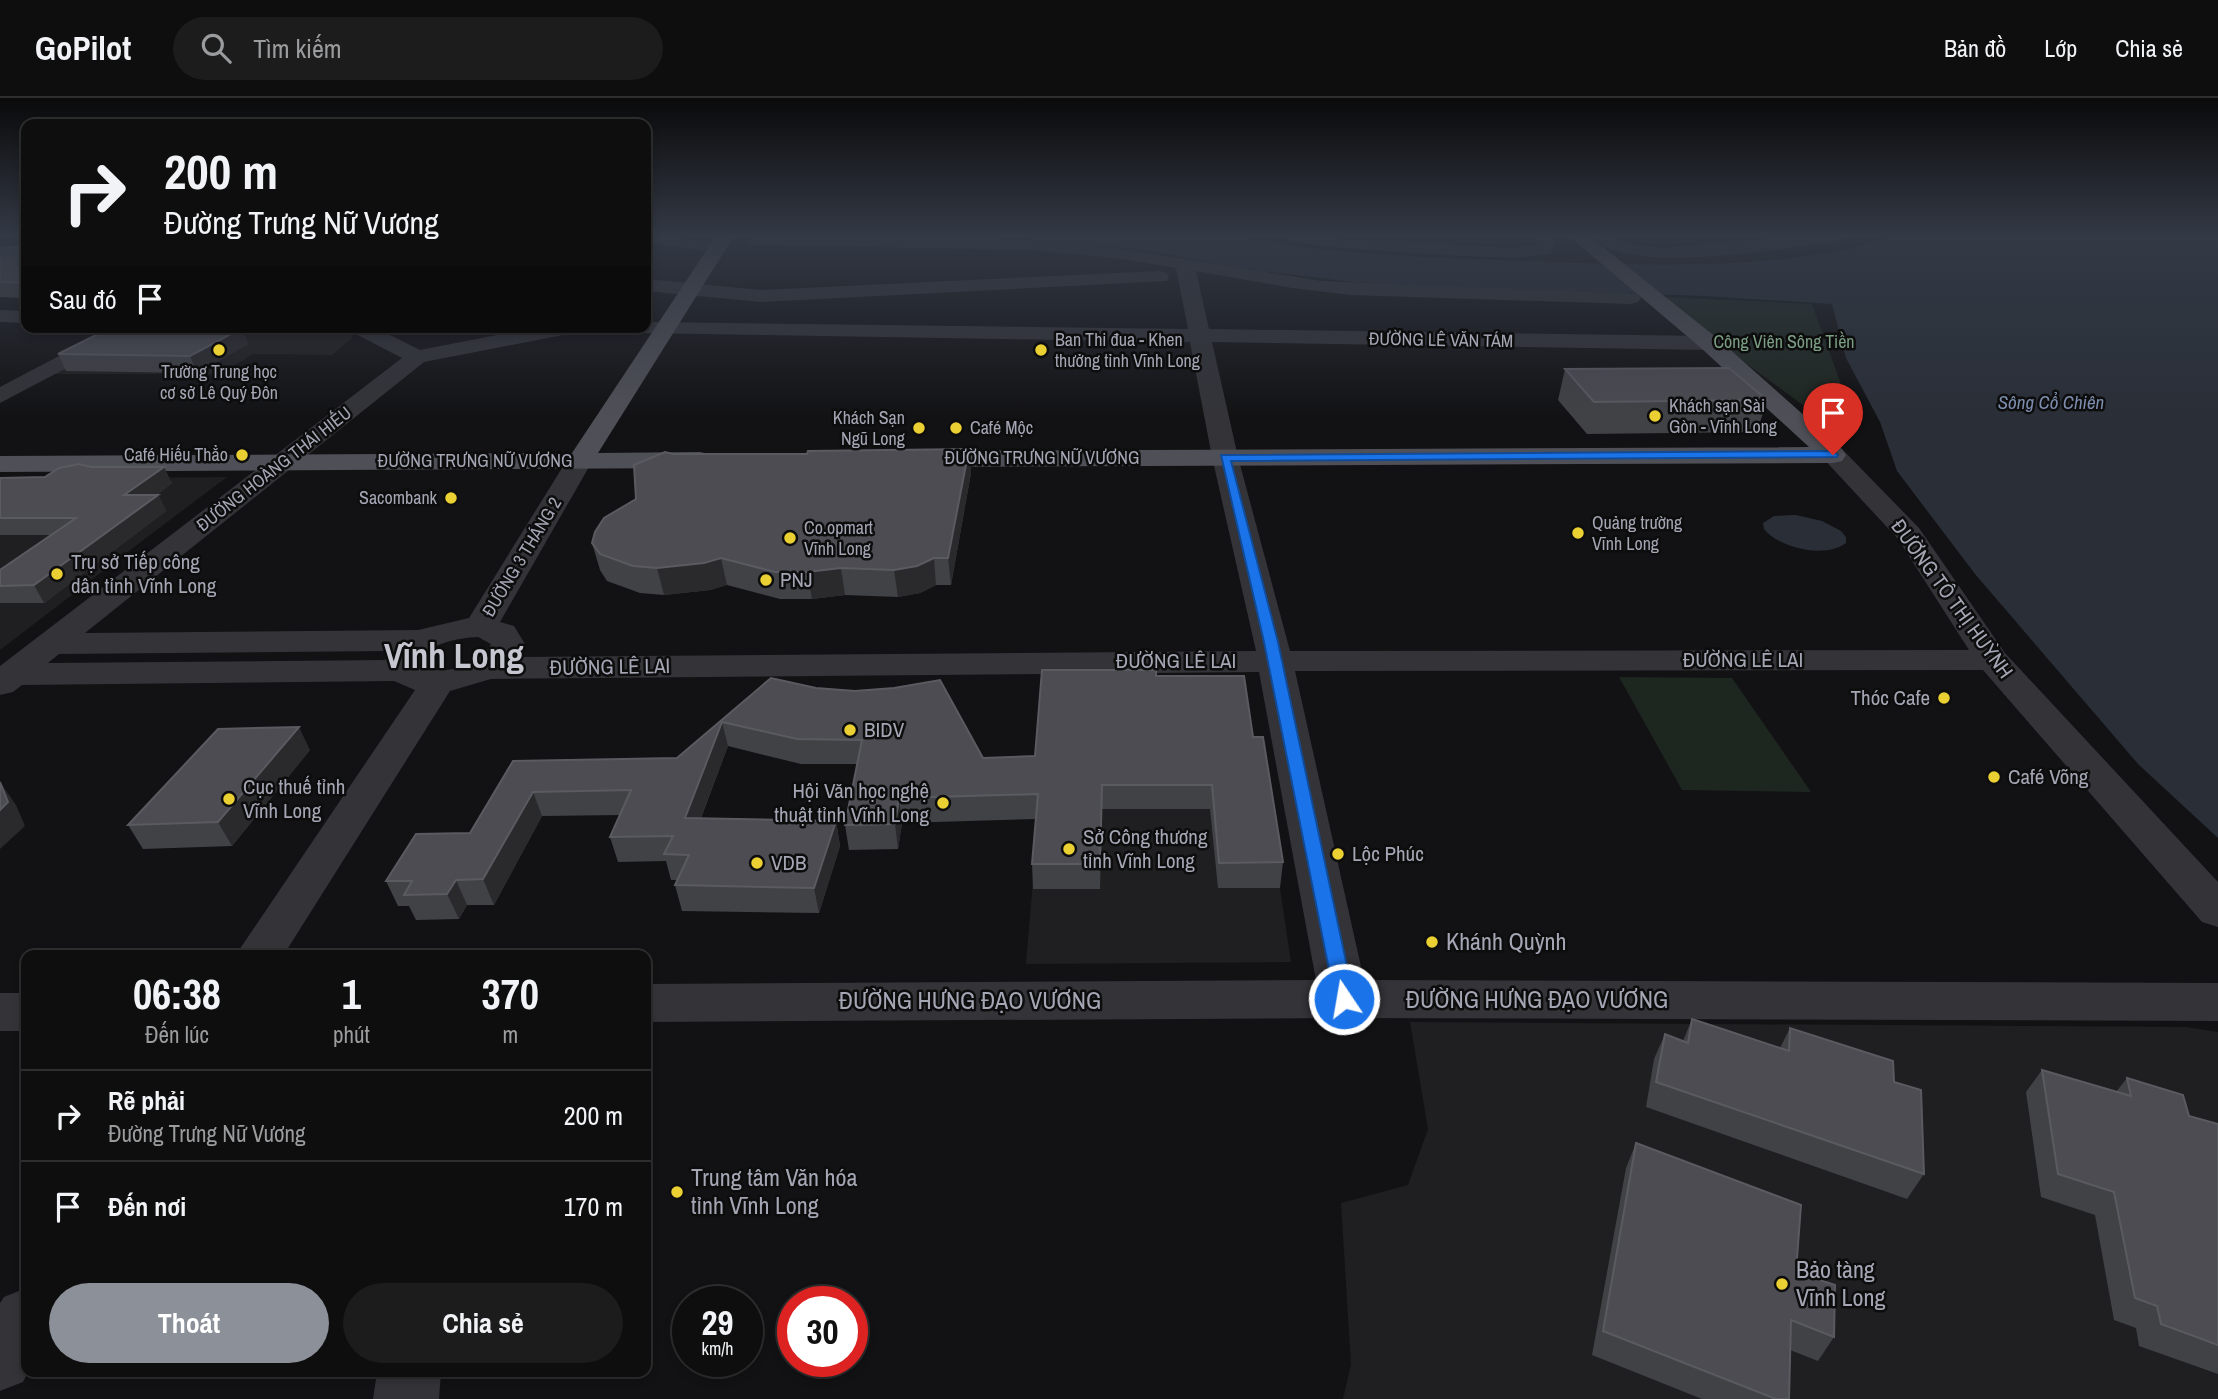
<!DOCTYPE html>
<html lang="vi">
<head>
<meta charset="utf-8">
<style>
  :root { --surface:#0e0e0f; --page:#1c1c1d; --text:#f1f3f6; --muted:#9b9c9e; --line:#2e2e2f; --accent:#8c9099 }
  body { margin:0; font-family:"Archivo Narrow",sans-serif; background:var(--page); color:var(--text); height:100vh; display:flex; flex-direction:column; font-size:26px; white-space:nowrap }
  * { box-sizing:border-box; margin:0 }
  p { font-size:23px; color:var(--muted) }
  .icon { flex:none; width:38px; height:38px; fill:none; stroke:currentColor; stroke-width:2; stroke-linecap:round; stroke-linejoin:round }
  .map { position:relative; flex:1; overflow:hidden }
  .sheet { position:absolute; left:21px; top:852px; width:630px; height:427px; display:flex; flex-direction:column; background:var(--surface); border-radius:14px; box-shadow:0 4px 10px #0003,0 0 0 2px var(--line) }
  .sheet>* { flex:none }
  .guide { position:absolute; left:21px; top:21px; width:630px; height:214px; border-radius:14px; box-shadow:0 4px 10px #0003,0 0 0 2px var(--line); background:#0e0e0f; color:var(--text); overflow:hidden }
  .speed { position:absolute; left:672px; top:1188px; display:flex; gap:14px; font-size:35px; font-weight:700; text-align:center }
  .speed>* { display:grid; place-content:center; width:91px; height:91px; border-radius:50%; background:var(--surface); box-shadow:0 4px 10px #0003,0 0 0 2px var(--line); line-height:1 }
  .speed small { font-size:18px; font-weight:400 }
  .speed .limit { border:10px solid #d22; background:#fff; color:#111 }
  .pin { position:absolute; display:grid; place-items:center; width:60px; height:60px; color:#fff; margin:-72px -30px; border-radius:50% 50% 50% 0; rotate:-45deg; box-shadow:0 0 7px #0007 }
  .pin .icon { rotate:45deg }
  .me { position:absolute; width:77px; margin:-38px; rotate:348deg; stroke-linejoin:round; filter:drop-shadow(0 0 5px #0008) }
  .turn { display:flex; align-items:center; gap:24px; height:147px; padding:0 28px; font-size:32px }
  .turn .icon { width:91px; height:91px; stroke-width:2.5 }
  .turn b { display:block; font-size:49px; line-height:60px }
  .then { display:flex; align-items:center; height:66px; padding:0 28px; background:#0003; gap:14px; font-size:26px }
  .eta { display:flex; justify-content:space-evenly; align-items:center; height:119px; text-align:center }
  .eta b { font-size:42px; font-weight:800; line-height:49px }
  .cta { display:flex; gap:14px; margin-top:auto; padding:14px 28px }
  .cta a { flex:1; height:80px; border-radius:42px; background:var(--accent); color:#fff; font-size:28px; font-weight:800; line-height:80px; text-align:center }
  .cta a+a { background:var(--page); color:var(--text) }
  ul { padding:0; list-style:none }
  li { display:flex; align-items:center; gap:21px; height:91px; padding:0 28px; border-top:2px solid var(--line) }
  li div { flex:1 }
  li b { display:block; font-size:26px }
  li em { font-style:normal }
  header { display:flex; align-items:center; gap:42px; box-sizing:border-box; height:98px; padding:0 35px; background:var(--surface); border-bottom:2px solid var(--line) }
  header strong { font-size:33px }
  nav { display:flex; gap:38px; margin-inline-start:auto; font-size:24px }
  .search { width:490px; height:63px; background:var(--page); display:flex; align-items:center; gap:18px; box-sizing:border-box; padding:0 24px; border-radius:38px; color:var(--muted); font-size:26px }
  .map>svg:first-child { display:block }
  .built { fill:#1f1e20 }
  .green { fill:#1e2620 }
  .water { fill:#292e37 }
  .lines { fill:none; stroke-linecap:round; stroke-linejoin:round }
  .minor { fill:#333338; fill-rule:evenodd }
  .major { fill:#4f5057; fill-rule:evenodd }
  .wall { fill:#414246 }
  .shaded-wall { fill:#2a2a2d }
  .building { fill:#4c4c52; stroke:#5a5a61; stroke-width:2 }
  .route { fill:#1a73e8; stroke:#114b97; stroke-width:2 }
  .poi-dot { fill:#ead033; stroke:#0d0d0e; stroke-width:2.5 }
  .labels { text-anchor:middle; stroke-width:5; stroke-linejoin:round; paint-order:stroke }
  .far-poi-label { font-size:18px; fill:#a4a6b4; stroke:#0d0d0e; text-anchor:start }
  .far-street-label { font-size:18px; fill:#a4a6b4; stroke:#0d0d0e }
  .far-park-label { font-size:18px; fill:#7b9e84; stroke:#0d0d0e }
  .far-water-label { font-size:19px; font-style:italic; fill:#7c8dae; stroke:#0d0d0e }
  .poi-label { font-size:21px; fill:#a4a6b4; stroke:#0d0d0e; text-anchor:start }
  .street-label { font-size:21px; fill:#a4a6b4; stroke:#0d0d0e }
  .near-poi-label { font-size:24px; fill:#a4a6b4; stroke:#0d0d0e; text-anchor:start }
  .near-street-label { font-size:24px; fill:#a4a6b4; stroke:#0d0d0e }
  .town-label { font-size:35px; font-weight:bold; fill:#c5c6d0; stroke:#0d0d0e }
</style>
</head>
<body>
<header>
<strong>GoPilot</strong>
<div class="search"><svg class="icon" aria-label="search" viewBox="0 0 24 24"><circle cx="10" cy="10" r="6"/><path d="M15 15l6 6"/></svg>Tìm kiếm</div>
<nav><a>Bản đồ</a><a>Lớp</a><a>Chia sẻ</a></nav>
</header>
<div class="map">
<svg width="2218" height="1301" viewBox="0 0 2218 1301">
  <rect width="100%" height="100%" fill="#121214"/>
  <g class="built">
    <polygon points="141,229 344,229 350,234 352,240 332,257 253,256 220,276 51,276"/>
    <polygon points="227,379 146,440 0,552 0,381"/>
    <polygon points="1043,663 1261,663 1291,864 1026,866"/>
    <polygon points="1410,924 2186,929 2218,934 2218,1301 1343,1301 1351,1266 1341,1105 1408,1087 1428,1031"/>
  </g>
  <g class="green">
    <polygon points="1662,199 1812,206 1854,322 1826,324 1736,258"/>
    <polygon points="1619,579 1732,580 1811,694 1682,692"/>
  </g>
  <g class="water">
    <path d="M702,138H1231C1327,157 1428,159 1526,163C1632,167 1744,172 1849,151C1864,148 1879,142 1895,138H2218V740L2138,666L1975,476L1897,373L1880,324L1846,260L1832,206L1705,198L1464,190L1353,184L1238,170L1144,152L1025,141Z"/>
    <path d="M1796,417L1822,423L1841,433L1846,439V445C1825,461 1779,450 1764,431L1763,425L1774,418Z"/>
  </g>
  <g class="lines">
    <g class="minor">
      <polygon points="646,138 719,144 728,149 719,154 646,145"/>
      <path d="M756,138H922L1027,142L1116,150L1321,183L1638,196L1641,200L1638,204L1631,206L1351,197L1292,190L1196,173L1209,231L1709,238L1717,240L1720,245L1717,250L1709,252L1212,244L1238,359L1290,553L1969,552L1898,441L1820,357L1824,351L1833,349L1842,351L1919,430L2005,555L2218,784V829L2202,824L1983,572L1295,573L1364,882L2218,885V923L1344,920L646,924V886L1316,882L1259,574L491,581L450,593L283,858H235L415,592L394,583L22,587L13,594L0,597V568L402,260L350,233L347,229H374L420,252L538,229H646V224L1188,231L1176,170L1116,160L1027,152L751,147L748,143ZM578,234L1190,244L1212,359L1256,553L518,559L525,546L514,528L500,524L593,362L589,356L580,354L571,356L567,362L469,520L418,532L85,535L424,264ZM478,539L491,546C479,569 441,579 419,567C424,545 459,540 478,539ZM391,553L385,562L48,565L59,556Z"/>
      <polygon points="1283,138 1512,150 1538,147 1532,138 1550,138 1556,146 1550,156 1512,160 1443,157 1328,149 1286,142"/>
      <path d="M1591,138H1612L1626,146L1663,150L1796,138H1849L1840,143C1788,149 1625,180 1591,138Z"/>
      <polygon points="1160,173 1167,175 1169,179 1167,183 761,204 646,193 646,181 761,192"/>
      <polygon points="0,212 26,213 26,225 0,224"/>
      <polygon points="114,229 140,229 137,233 0,305 0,289"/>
      <rect x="0" y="895" width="26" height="38"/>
      <polygon points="26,1190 28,1274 23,1284 0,1293 0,1205 4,1199"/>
      <polygon points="377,1274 441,1274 439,1301 373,1301"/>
    </g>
    <g class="major">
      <polygon points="716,138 734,138 598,355 700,354 709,356 713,362 709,368 700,370 0,374 0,358 572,355"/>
      <polygon points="1569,138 1589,138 1717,240 1842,351 1846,357 1842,363 1833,365 918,369 909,367 905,361 909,355 918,353 1809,349 1701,250"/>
    </g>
  </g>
  <g class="wall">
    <polygon points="26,148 26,200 0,199 0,150"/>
    <polygon points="242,230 248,246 197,275 66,273 58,256"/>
    <polygon points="1565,271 1767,302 1757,334 1587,336 1558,302"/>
    <polygon points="969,351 971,375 951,487 936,487 920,495 898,499 845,497 812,501 780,501 727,487 710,492 664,497 640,495 607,483 600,472 592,445 636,401 673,356 807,356"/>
    <polygon points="91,369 172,385 156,397 158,397 166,413 44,505 0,505 0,472 51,437 0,437 0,380 45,379"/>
    <polygon points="1156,578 1253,639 1283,764 1280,790 1218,790 1210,711 1102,711 1100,791 1033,791 1032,766 1036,721 902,725 898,751 849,752 845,727 857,666 801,666 728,648 701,720 836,723 840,748 819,815 682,813 675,787 677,782 671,782 666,763 618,764 610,739 620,717 542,718 494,807 467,807 459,821 416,822 409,808 398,808 386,783 470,735 513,663 677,660 771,580 983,660 1035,658"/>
    <polygon points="310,652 232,748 143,751 128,727"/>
    <polygon points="1692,921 1780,950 1790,930 1894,984 1924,1076 1907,1101 1646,1009 1654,961 1665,936 1683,943"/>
    <polygon points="2042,972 2116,994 2127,980 2189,1018 2218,1026 2218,1276 2139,1248 2136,1230 2114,1222 2095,1117 2041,1099 2026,994"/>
    <polygon points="1636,1045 1796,1174 1834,1239 1818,1263 1790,1252 1776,1301 1702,1301 1592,1257 1626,1070"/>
  </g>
  <g class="shaded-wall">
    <polygon points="242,230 248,246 197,275 190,258"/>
    <polygon points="969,351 971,375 951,487 948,460"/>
    <polygon points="164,369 172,385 133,413 124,397"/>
    <polygon points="158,397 166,413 44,505 34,487"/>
    <polygon points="721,460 727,487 710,492 664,497 657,470"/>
    <polygon points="934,460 936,487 920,495 898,499 894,472"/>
    <polygon points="841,470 845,497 812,501 807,474"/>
    <polygon points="722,624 728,648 691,745 685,720"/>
    <polygon points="299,629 310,652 232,748 218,724"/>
    <polygon points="0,684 16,707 25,728 0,751"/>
    <polygon points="533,694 542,718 494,807 483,781"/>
    <polygon points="899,700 902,725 898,751 895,726"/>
    <polygon points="836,723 840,748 819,815 814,790"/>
    <polygon points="456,782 467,807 459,821 447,796"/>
  </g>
  <g class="building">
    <polygon points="21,148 26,148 26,185 0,184 0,150"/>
    <polygon points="112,229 132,229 242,230 190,258 58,256"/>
    <polygon points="1729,270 1767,302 1594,304 1565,271"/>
    <polygon points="969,351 948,460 934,460 917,468 894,472 841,470 807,474 775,474 721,460 704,465 657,470 633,468 600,456 592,445 595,434 604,420 636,401 634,367 665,354 673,356 807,356 808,353"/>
    <polygon points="79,366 91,369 164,369 124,397 158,397 34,487 0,488 0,472 76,420 0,420 0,380 45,379 59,370"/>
    <polygon points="1042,572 1156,572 1156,578 1244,578 1253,639 1263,639 1283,764 1219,765 1212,687 1102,687 1100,766 1032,766 1038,696 899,700 895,726 845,727 862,642 797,641 722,624 685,720 836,723 814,790 675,787 689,757 664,756 673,738 610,739 631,692 533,694 483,781 456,782 447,796 404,797 412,783 386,783 416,736 470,735 513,663 677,660 771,580 816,590 855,593 894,590 940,582 983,660 1035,658"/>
    <polygon points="299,629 218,724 128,727 218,631"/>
    <polygon points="0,684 8,704 0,712"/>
    <polygon points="1692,921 1789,953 1790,930 1893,963 1894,984 1921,992 1924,1076 1656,984 1665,936 1688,945"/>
    <polygon points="2042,972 2131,998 2127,980 2183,997 2189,1018 2218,1026 2218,1247 2161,1226 2157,1208 2135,1200 2114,1094 2058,1076"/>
    <polygon points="1636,1045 1801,1107 1796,1174 1835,1187 1834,1239 1791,1222 1789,1301 1776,1301 1603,1233"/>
  </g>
  <linearGradient id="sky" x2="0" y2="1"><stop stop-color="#0a0a0b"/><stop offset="0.43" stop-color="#333945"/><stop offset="1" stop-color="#333945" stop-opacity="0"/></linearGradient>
  <rect width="2218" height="320" fill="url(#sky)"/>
  <polygon class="route" points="1833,353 1838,357 1837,359 1231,363 1278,544 1354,901 1351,907 1344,909 1336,907 1264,544 1221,357"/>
  <g class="poi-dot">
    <circle cx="219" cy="252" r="7"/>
    <circle cx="1041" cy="252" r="7"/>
    <circle cx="1655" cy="318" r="7"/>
    <circle cx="919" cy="330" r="7"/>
    <circle cx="956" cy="330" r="7"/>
    <circle cx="242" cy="357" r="7"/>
    <circle cx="451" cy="400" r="7"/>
    <circle cx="1578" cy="435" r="7"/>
    <circle cx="790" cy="440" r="7"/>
    <circle cx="57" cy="476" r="7"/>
    <circle cx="766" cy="482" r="7"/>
    <circle cx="1944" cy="600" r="7"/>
    <circle cx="850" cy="632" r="7"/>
    <circle cx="1994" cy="679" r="7"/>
    <circle cx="229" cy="701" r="7"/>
    <circle cx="943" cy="705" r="7"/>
    <circle cx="1069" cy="751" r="7"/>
    <circle cx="1338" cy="756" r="7"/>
    <circle cx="757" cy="765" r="7"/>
    <circle cx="1432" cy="844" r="7"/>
    <circle cx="677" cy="1094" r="7"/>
    <circle cx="1782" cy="1186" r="7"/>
  </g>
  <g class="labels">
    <g class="far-poi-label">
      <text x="1055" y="248">Ban Thi đua - Khen<tspan x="1055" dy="21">thưởng tỉnh Vĩnh Long</tspan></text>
      <text x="219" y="280" text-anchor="middle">Trường Trung học<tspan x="219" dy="21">cơ sở Lê Quý Đôn</tspan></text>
      <text x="1669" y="314">Khách sạn Sài<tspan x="1669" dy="21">Gòn - Vĩnh Long</tspan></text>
      <text x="905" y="326" text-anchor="end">Khách Sạn<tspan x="905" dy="21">Ngũ Long</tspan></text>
      <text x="970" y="336">Café Mộc</text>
      <text x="228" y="363" text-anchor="end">Café Hiếu Thẳo</text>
      <text x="437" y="406" text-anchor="end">Sacombank</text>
      <text x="1592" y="431">Quảng trường<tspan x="1592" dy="21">Vĩnh Long</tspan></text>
      <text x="804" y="436">Co.opmart<tspan x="804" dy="21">Vĩnh Long</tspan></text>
    </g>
    <g class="far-street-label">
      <text transform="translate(1441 242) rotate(1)" y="6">ĐƯỜNG LÊ VĂN TÁM</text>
      <text x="1042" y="366">ĐƯỜNG TRƯNG NỮ VƯƠNG</text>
      <text x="475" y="369">ĐƯỜNG TRƯNG NỮ VƯƠNG</text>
      <text transform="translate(274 371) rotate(-38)" y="6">ĐƯỜNG HOÀNG THÁI HIẾU</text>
      <text transform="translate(522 459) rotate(-59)" y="6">ĐƯỜNG 3 THÁNG 2</text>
    </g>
    <g class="far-park-label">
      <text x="1784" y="250">Công Viên Sông Tiền</text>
    </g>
    <g class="far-water-label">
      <text x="2051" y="311">Sông Cổ Chiên</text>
    </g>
    <g class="poi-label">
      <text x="71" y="471">Trụ sở Tiếp công<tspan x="71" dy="24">dân tỉnh Vĩnh Long</tspan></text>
      <text x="780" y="489">PNJ</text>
      <text x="1930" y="607" text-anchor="end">Thóc Cafe</text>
      <text x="864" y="639">BIDV</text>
      <text x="2008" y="686">Café Võng</text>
      <text x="243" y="696">Cục thuế tỉnh<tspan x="243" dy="24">Vĩnh Long</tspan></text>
      <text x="929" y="700" text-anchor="end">Hội Văn học nghệ<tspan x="929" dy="24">thuật tỉnh Vĩnh Long</tspan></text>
      <text x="1083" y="746">Sở Công thương<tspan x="1083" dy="24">tỉnh Vĩnh Long</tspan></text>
      <text x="1352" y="763">Lộc Phúc</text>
      <text x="771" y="772">VDB</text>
    </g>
    <g class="street-label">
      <text transform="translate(1952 501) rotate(54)" y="7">ĐƯỜNG TÔ THỊ HUỲNH</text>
      <text x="1743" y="569">ĐƯỜNG LÊ LAI</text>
      <text x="1176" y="570">ĐƯỜNG LÊ LAI</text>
      <text transform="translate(610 569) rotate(-1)" y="7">ĐƯỜNG LÊ LAI</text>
    </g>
    <g class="near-poi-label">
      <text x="1446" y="852">Khánh Quỳnh</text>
      <text x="691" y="1088">Trung tâm Văn hóa<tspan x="691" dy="28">tỉnh Vĩnh Long</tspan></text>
      <text x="1796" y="1180">Bảo tàng<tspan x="1796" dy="28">Vĩnh Long</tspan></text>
    </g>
    <g class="near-street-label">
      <text x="1537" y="910">ĐƯỜNG HƯNG ĐẠO VƯƠNG</text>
      <text x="970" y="911">ĐƯỜNG HƯNG ĐẠO VƯƠNG</text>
    </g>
    <g class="town-label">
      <text x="454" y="570">Vĩnh Long</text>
    </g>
  </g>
</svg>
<div class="speed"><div>29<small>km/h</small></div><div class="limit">30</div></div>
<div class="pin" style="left:1833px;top:357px;background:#d93025"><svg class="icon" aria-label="arrive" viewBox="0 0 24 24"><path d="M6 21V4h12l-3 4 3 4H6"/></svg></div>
<svg class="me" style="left:1344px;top:901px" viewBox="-20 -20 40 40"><circle r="17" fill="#1a73e8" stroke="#fff" stroke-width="3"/><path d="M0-11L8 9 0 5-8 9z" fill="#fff"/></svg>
<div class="guide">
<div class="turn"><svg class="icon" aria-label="right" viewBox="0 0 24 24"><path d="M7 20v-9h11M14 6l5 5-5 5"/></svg><div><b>200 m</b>Đường Trưng Nữ Vương</div></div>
<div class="then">Sau đó<svg class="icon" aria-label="arrive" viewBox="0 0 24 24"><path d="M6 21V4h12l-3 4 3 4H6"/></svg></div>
</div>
<section class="sheet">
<div class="eta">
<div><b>06:38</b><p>Đến lúc</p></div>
<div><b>1</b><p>phút</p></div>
<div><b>370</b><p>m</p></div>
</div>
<ul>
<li><svg class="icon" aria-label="right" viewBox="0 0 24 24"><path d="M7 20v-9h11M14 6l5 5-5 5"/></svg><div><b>Rẽ phải</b><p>Đường Trưng Nữ Vương</p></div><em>200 m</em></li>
<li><svg class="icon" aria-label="arrive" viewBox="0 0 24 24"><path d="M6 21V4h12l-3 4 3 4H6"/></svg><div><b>Đến nơi</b></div><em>170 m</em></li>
</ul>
<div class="cta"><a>Thoát</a><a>Chia sẻ</a></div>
</section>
</div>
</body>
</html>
